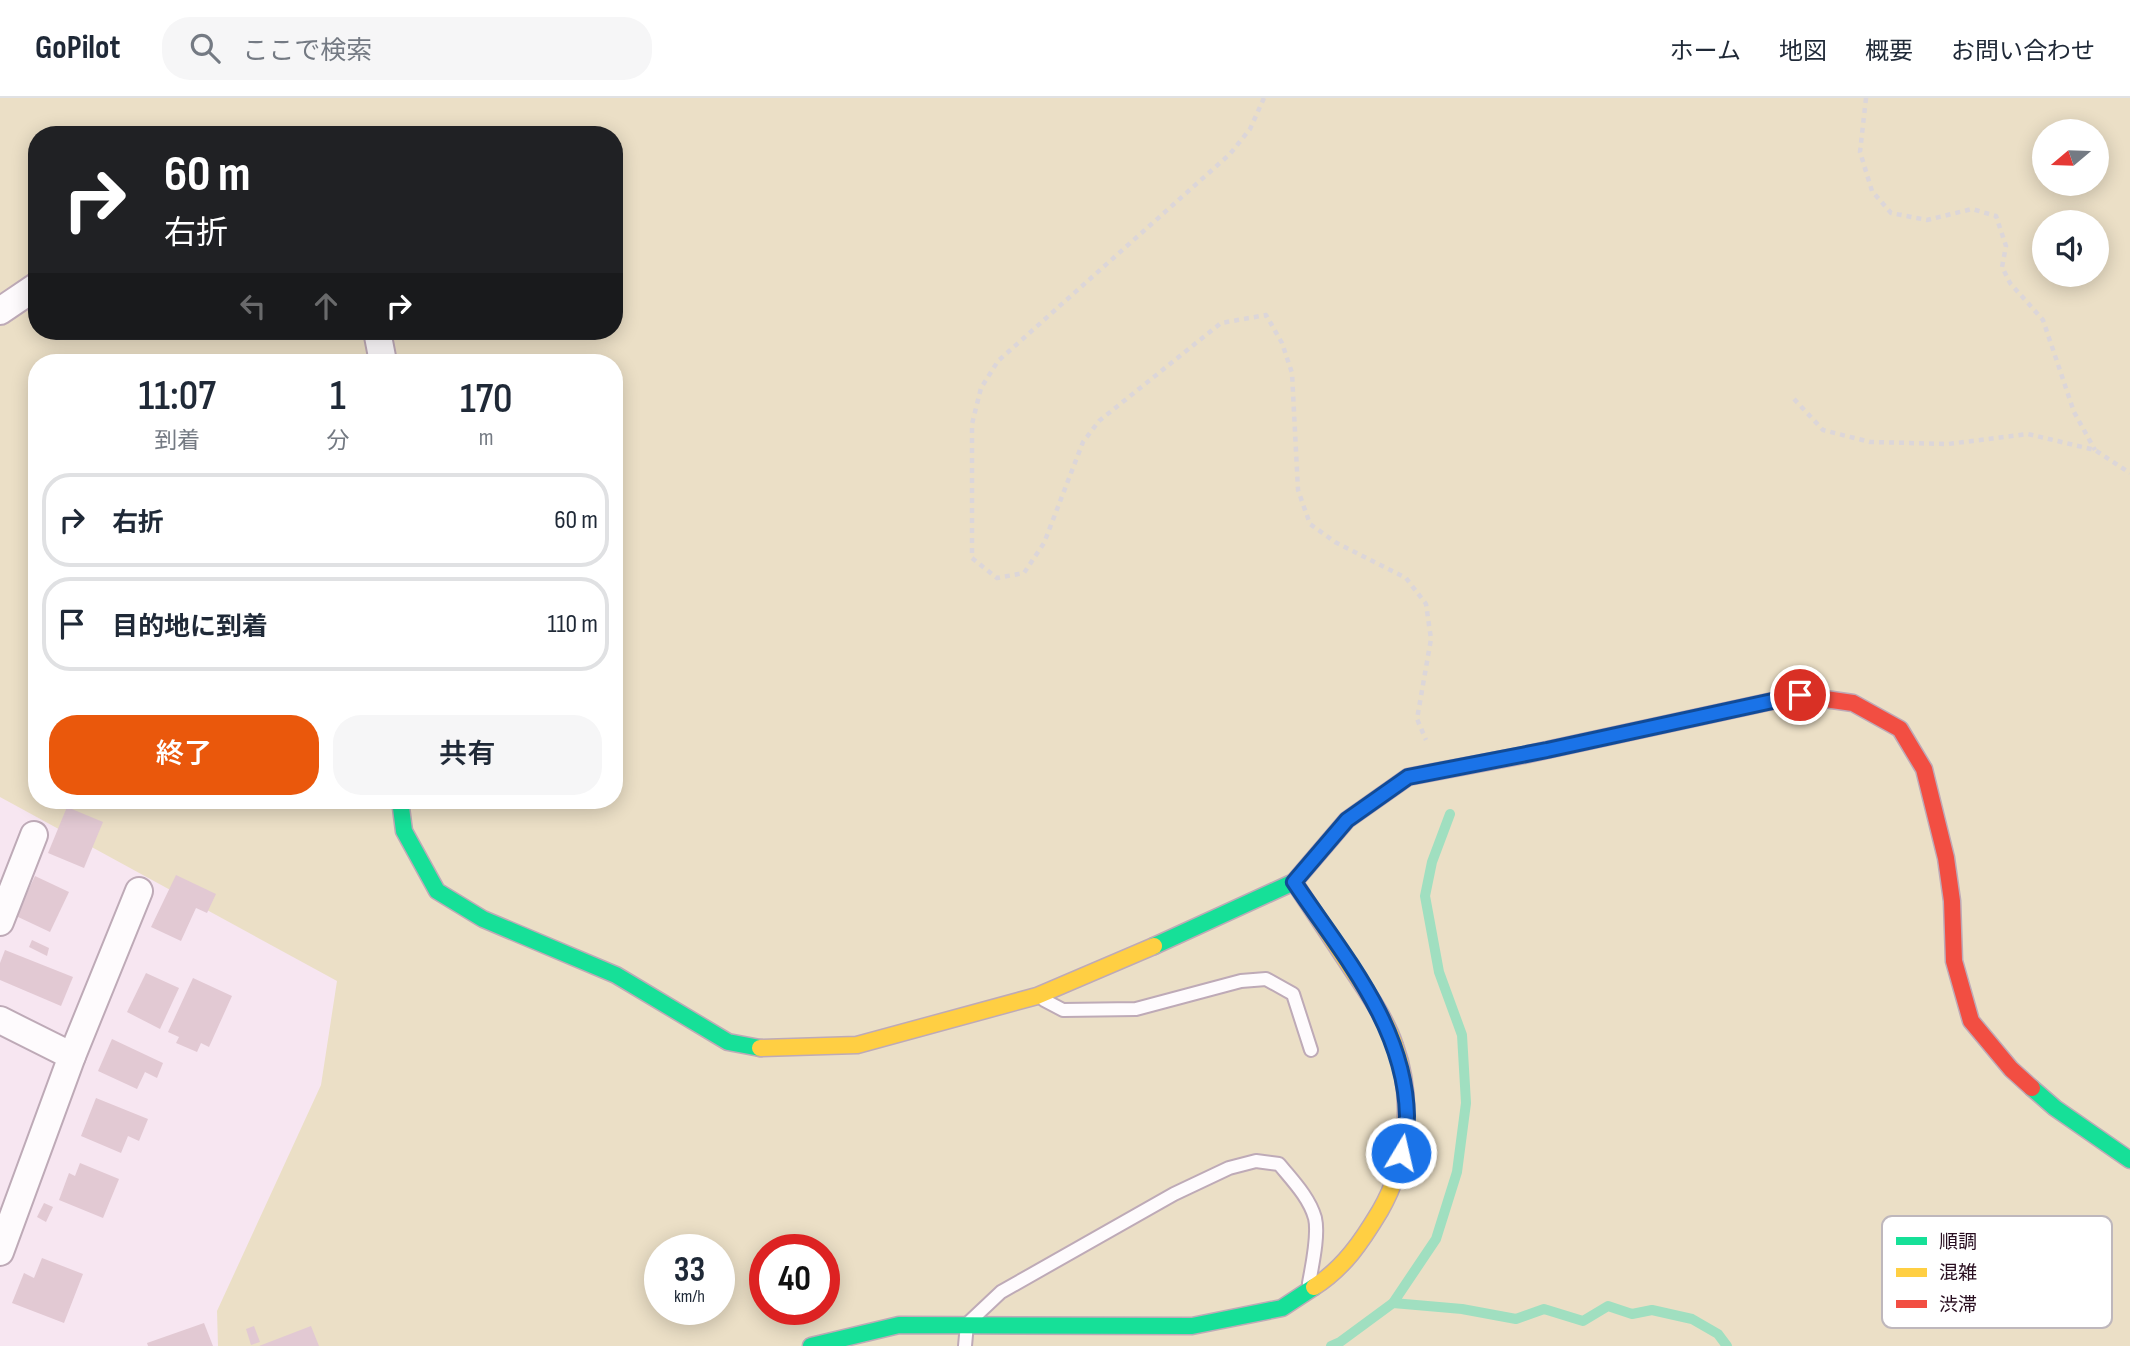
<!DOCTYPE html>
<html lang="ja">
<head>
<meta charset="utf-8">
<style>
  :root { --surface:#fff; --page:#f6f6f7; --text:#1f2937; --muted:#747a83; --line:#e0e1e3; --accent:#ea580c }
  body { margin:0; font-family:"Sofia Sans Condensed","Noto Sans JP",sans-serif; background:var(--page); color:var(--text); height:100vh; display:flex; flex-direction:column; font-size:26px; white-space:nowrap }
  * { box-sizing:border-box; margin:0 }
  p { font-size:23px; color:var(--muted) }
  .icon { flex:none; width:38px; height:38px; fill:none; stroke:currentColor; stroke-width:2; stroke-linecap:round; stroke-linejoin:round }
  .map { position:relative; flex:1; overflow:hidden }
  .drawer { position:absolute; left:28px; top:256px; width:595px; height:455px; display:flex; flex-direction:column; background:var(--surface); border-radius:28px; box-shadow:0 4px 18px #0003 }
  .drawer>* { flex:none }
  .guide { position:absolute; left:28px; top:28px; width:595px; height:214px; border-radius:28px; box-shadow:0 4px 18px #0003; background:#202124; color:#fff; overflow:hidden }
  .needle { width:46px; rotate:251deg }
  .tools { position:absolute; left:2032px; top:21px; display:grid; gap:14px }
  .tools a { display:grid; place-items:center; width:77px; height:77px; border-radius:50%; background:var(--surface); box-shadow:0 4px 18px #0003; font-size:35px }
  .speed { position:absolute; left:644px; top:1136px; display:flex; gap:14px; font-size:35px; font-weight:700; text-align:center }
  .speed>* { display:grid; place-content:center; width:91px; height:91px; border-radius:50%; background:var(--surface); box-shadow:0 4px 18px #0003; line-height:1 }
  .speed small { font-size:18px; font-weight:400 }
  .speed .limit { border:10px solid #d22; background:#fff; color:#111 }
  .pin { position:absolute; display:grid; place-items:center; width:60px; height:60px; color:#fff; margin:-30px; border:4px solid #fff; border-radius:50%; box-shadow:0 2px 7px #0007 }
  .me { position:absolute; width:77px; margin:-38px; rotate:9deg; stroke-linejoin:round; filter:drop-shadow(0 0 5px #0008) }
  .turn { display:flex; align-items:center; gap:24px; height:147px; padding:0 21px; font-size:32px }
  .turn .icon { width:91px; height:91px; stroke-width:2.5 }
  .turn b { display:block; font-size:49px; line-height:60px }
  .lanes { display:flex; align-items:center; height:66px; padding:0 21px; background:#0003; justify-content:center; gap:35px; direction:ltr }
  .lanes .off { opacity:.35 }
  .eta { display:flex; justify-content:space-evenly; align-items:center; height:119px; text-align:center }
  .eta b { font-size:42px; font-weight:600; line-height:49px }
  .primary-button { display:flex; gap:14px; margin-top:auto; padding:14px 21px }
  .primary-button a { flex:1; height:80px; border-radius:28px; background:var(--accent); color:#fff; font-size:28px; font-weight:600; line-height:80px; text-align:center }
  .primary-button a+a { background:var(--page); color:var(--text) }
  ul { padding:0; list-style:none }
  li { display:flex; align-items:center; gap:21px; height:94px; margin:0 14px 10px; padding:0 7px; border:4px solid var(--line); border-radius:28px }
  li div { flex:1 }
  li b { display:block; font-size:26px }
  li em { font-style:normal }
  header { display:flex; align-items:center; gap:42px; box-sizing:border-box; height:98px; padding:0 35px; background:var(--surface); border-bottom:2px solid var(--line) }
  header strong { font-size:33px }
  nav { display:flex; gap:38px; margin-inline-start:auto; font-size:24px }
  .search { width:490px; height:63px; background:var(--page); display:flex; align-items:center; gap:18px; box-sizing:border-box; padding:0 24px; border-radius:28px; color:var(--muted); font-size:26px }
  .map>svg:first-child { display:block }
  .green { fill:#ebdfc6; fill-rule:evenodd }
  .lines { fill:none; stroke-linecap:round; stroke-linejoin:round }
  .stream { stroke:#a0dfc0; stroke-width:10 }
  .building { fill:#e2c9d3 }
  .lane-casing { stroke:#beaab7; stroke-width:16 }
  .street-casing { stroke:#beaab7; stroke-width:30 }
  .fast-casing { stroke:#beaab7; stroke-width:19 }
  .slow-casing { stroke:#beaab7; stroke-width:19 }
  .jam-casing { stroke:#beaab7; stroke-width:19 }
  .path { stroke:#dcd6d9; stroke-width:4.5; stroke-dasharray:5 5; stroke-linecap:butt }
  .lane { stroke:#fefbfd; stroke-width:12 }
  .street { stroke:#fefbfd; stroke-width:26 }
  .fast { stroke:#16e098; stroke-width:16 }
  .slow { stroke:#ffcf43; stroke-width:16 }
  .jam { stroke:#f24e42; stroke-width:16 }
  .route-casing { stroke:#114b97; stroke-width:18 }
  .route { stroke:#1a73e8; stroke-width:12 }
  .key { fill:#fff; stroke:#beb7bc; stroke-width:2 }
  .key-label { font-size:19px; fill:#280e20 }
</style>
</head>
<body>
<header>
<strong>GoPilot</strong>
<div class="search"><svg class="icon" aria-label="search" viewBox="0 0 24 24"><circle cx="10" cy="10" r="6"/><path d="M15 15l6 6"/></svg>ここで検索</div>
<nav><a>ホーム</a><a>地図</a><a>概要</a><a>お問い合わせ</a></nav>
</header>
<div class="map">
<svg width="2130" height="1248" viewBox="0 0 2130 1248">
  <rect width="100%" height="100%" fill="#f7e6f1"/>
  <path class="green" d="M0,0H2130V1248H218L217,1213L321,987L337,883L0,699ZM2044,33H2096V86H2044ZM37,37H614V233H37ZM2044,124H2096V177H2044ZM37,264H614V702H37ZM660,1152H719V1211H660ZM765,1152H824V1211H765Z"/>
  <g class="lines">
    <g class="stream">
      <polyline points="1393,1205 1462,1211 1516,1221 1544,1211 1583,1223 1608,1208 1632,1216 1652,1212 1692,1221 1718,1236 1727,1248"/>
      <polyline points="1331,1248 1340,1244 1393,1205 1436,1141 1457,1074 1466,1005 1462,937 1439,874 1425,798 1432,764 1450,716"/>
    </g>
  </g>
  <g class="building">
    <polygon points="67,709 103,724 84,770 48,755"/>
    <polygon points="176,777 216,796 207,815 196,810 181,843 151,829"/>
    <polygon points="35,778 69,794 50,834 16,818"/>
    <polygon points="32,842 49,850 47,858 29,849"/>
    <polygon points="5,852 73,879 61,908 0,882 0,865"/>
    <polygon points="146,875 179,890 160,931 127,914"/>
    <polygon points="193,880 232,898 209,949 201,945 197,954 176,945 179,939 168,934"/>
    <polygon points="112,941 163,965 157,980 145,974 137,991 98,973"/>
    <polygon points="96,1000 148,1021 139,1043 128,1038 121,1055 81,1038"/>
    <polygon points="80,1065 119,1081 103,1120 59,1102 69,1075 75,1078"/>
    <polygon points="44,1105 53,1109 46,1124 37,1119"/>
    <polygon points="42,1160 83,1176 64,1225 12,1205 24,1175 34,1180"/>
    <polygon points="204,1225 213,1248 148,1248 147,1245"/>
    <polygon points="254,1228 260,1244 251,1247 246,1231"/>
    <polygon points="311,1228 319,1248 259,1248"/>
  </g>
  <g class="lines">
    <defs>
      <g id="lane">
        <polyline points="1044,902 1063,912 1136,911 1241,883 1266,881 1293,896 1311,952"/>
        <path d="M965,1248L967,1226L1001,1194L1174,1096L1229,1070L1256,1063L1279,1066C1292,1082 1309,1099 1315,1120C1319,1137 1312,1168 1309,1185"/>
      </g>
      <g id="street">
        <polyline points="0,213 37,188"/>
        <polyline points="377,233 383,264"/>
        <polyline points="0,824 34,737"/>
        <polyline points="0,922 72,958"/>
        <polyline points="0,1154 72,958 139,793"/>
      </g>
      <g id="fast">
        <polyline points="400,702 404,733 437,793 483,821 616,877 728,944 760,950"/>
        <polyline points="1154,848 1294,784 1347,722 1408,679 1524,657 1800,597 1818,600"/>
        <polyline points="2032,990 2055,1010 2130,1062"/>
        <polyline points="811,1248 899,1227 1192,1228 1282,1210 1314,1189"/>
      </g>
      <g id="slow">
        <path d="M1294,784C1314,814 1334,844 1353,873C1369,897 1386,921 1395,948C1414,1000 1408,1065 1380,1113C1362,1143 1344,1170 1314,1189"/>
        <polyline points="760,950 857,947 1037,898 1154,848"/>
      </g>
      <polyline id="jam" points="1818,600 1853,605 1900,631 1924,671 1946,760 1952,803 1954,863 1971,923 2011,971 2032,990"/>
    </defs>
    <use href="#lane" class="lane-casing"/>
    <use href="#street" class="street-casing"/>
    <use href="#fast" class="fast-casing"/>
    <use href="#slow" class="slow-casing"/>
    <use href="#jam" class="jam-casing"/>
    <g class="path">
      <polyline points="1264,0 1250,31 1230,56 998,263 981,290 972,326 972,460 997,480 1024,475 1044,445 1083,344 1099,323 1221,225 1266,217 1282,245 1292,275 1298,392 1310,426 1335,444 1406,480 1426,506 1431,541 1417,621 1426,642"/>
      <polyline points="1866,0 1860,54 1872,93 1891,115 1927,122 1972,111 1996,118 2006,148 2002,169 2010,185 2043,222 2074,314 2095,352"/>
      <polyline points="1794,301 1823,332 1870,344 1948,346 2028,336 2095,352 2130,375"/>
    </g>
    <use href="#lane" class="lane"/>
    <use href="#street" class="street"/>
    <use href="#fast" class="fast"/>
    <use href="#slow" class="slow"/>
    <use href="#jam" class="jam"/>
  </g>
  <g class="lines">
    <defs>
      <path id="route" d="M1401,1055C1403,1043 1407,1030 1407,1018C1405,927 1342,856 1294,784L1347,722L1408,679L1547,652L1800,597"/>
    </defs>
    <use href="#route" class="route-casing"/>
    <use href="#route" class="route"/>
  </g>
  <rect x="1882" y="1118" width="230" height="112" rx="10" class="key"/>
  <rect x="1896" y="1139" width="31" height="8" fill="#16e098"/>
  <rect x="1896" y="1170" width="31" height="9" fill="#ffcf43"/>
  <rect x="1896" y="1202" width="31" height="8" fill="#f24e42"/>
  <g class="key-label">
    <text x="1939" y="1150">順調</text>
    <text x="1939" y="1181">混雑</text>
    <text x="1939" y="1213">渋滞</text>
  </g>
</svg>
<div class="tools">
<a><svg class="needle" viewBox="-14 -14 28 28"><path d="M0-13l5 13h-10z" fill="#e53935"/><path d="M0 13l5-13h-10z" fill="#747a83"/></svg></a>
<a><svg class="icon" aria-label="sound" viewBox="0 0 24 24"><path d="M4 9h4l5-4v14l-5-4H4zM17 9q2 3 0 6"/></svg></a>
</div>
<div class="speed"><div>33<small>km/h</small></div><div class="limit">40</div></div>
<div class="pin" style="left:1800px;top:597px;background:#d93025"><svg class="icon" aria-label="arrive" viewBox="0 0 24 24"><path d="M6 21V4h12l-3 4 3 4H6"/></svg></div>
<svg class="me" style="left:1401px;top:1055px" viewBox="-20 -20 40 40"><circle r="17" fill="#1a73e8" stroke="#fff" stroke-width="3"/><path d="M0-11L8 9 0 5-8 9z" fill="#fff"/></svg>
<div class="guide">
<div class="turn"><svg class="icon" aria-label="right" viewBox="0 0 24 24"><path d="M7 20v-9h11M14 6l5 5-5 5"/></svg><div><b>60 m</b>右折</div></div>
<div class="lanes"><svg class="icon off" aria-label="left" viewBox="0 0 24 24"><path d="M17 20v-9H6M10 6l-5 5 5 5"/></svg><svg class="icon off" aria-label="ahead" viewBox="0 0 24 24"><path d="M12 20V5M6 11l6-6 6 6"/></svg><svg class="icon" aria-label="right" viewBox="0 0 24 24"><path d="M7 20v-9h11M14 6l5 5-5 5"/></svg></div>
</div>
<section class="drawer">
<div class="eta">
<div><b>11:07</b><p>到着</p></div>
<div><b>1</b><p>分</p></div>
<div><b>170</b><p>m</p></div>
</div>
<ul>
<li><svg class="icon" aria-label="right" viewBox="0 0 24 24"><path d="M7 20v-9h11M14 6l5 5-5 5"/></svg><div><b>右折</b></div><em>60 m</em></li>
<li><svg class="icon" aria-label="arrive" viewBox="0 0 24 24"><path d="M6 21V4h12l-3 4 3 4H6"/></svg><div><b>目的地に到着</b></div><em>110 m</em></li>
</ul>
<div class="primary-button"><a>終了</a><a>共有</a></div>
</section>
</div>
</body>
</html>
